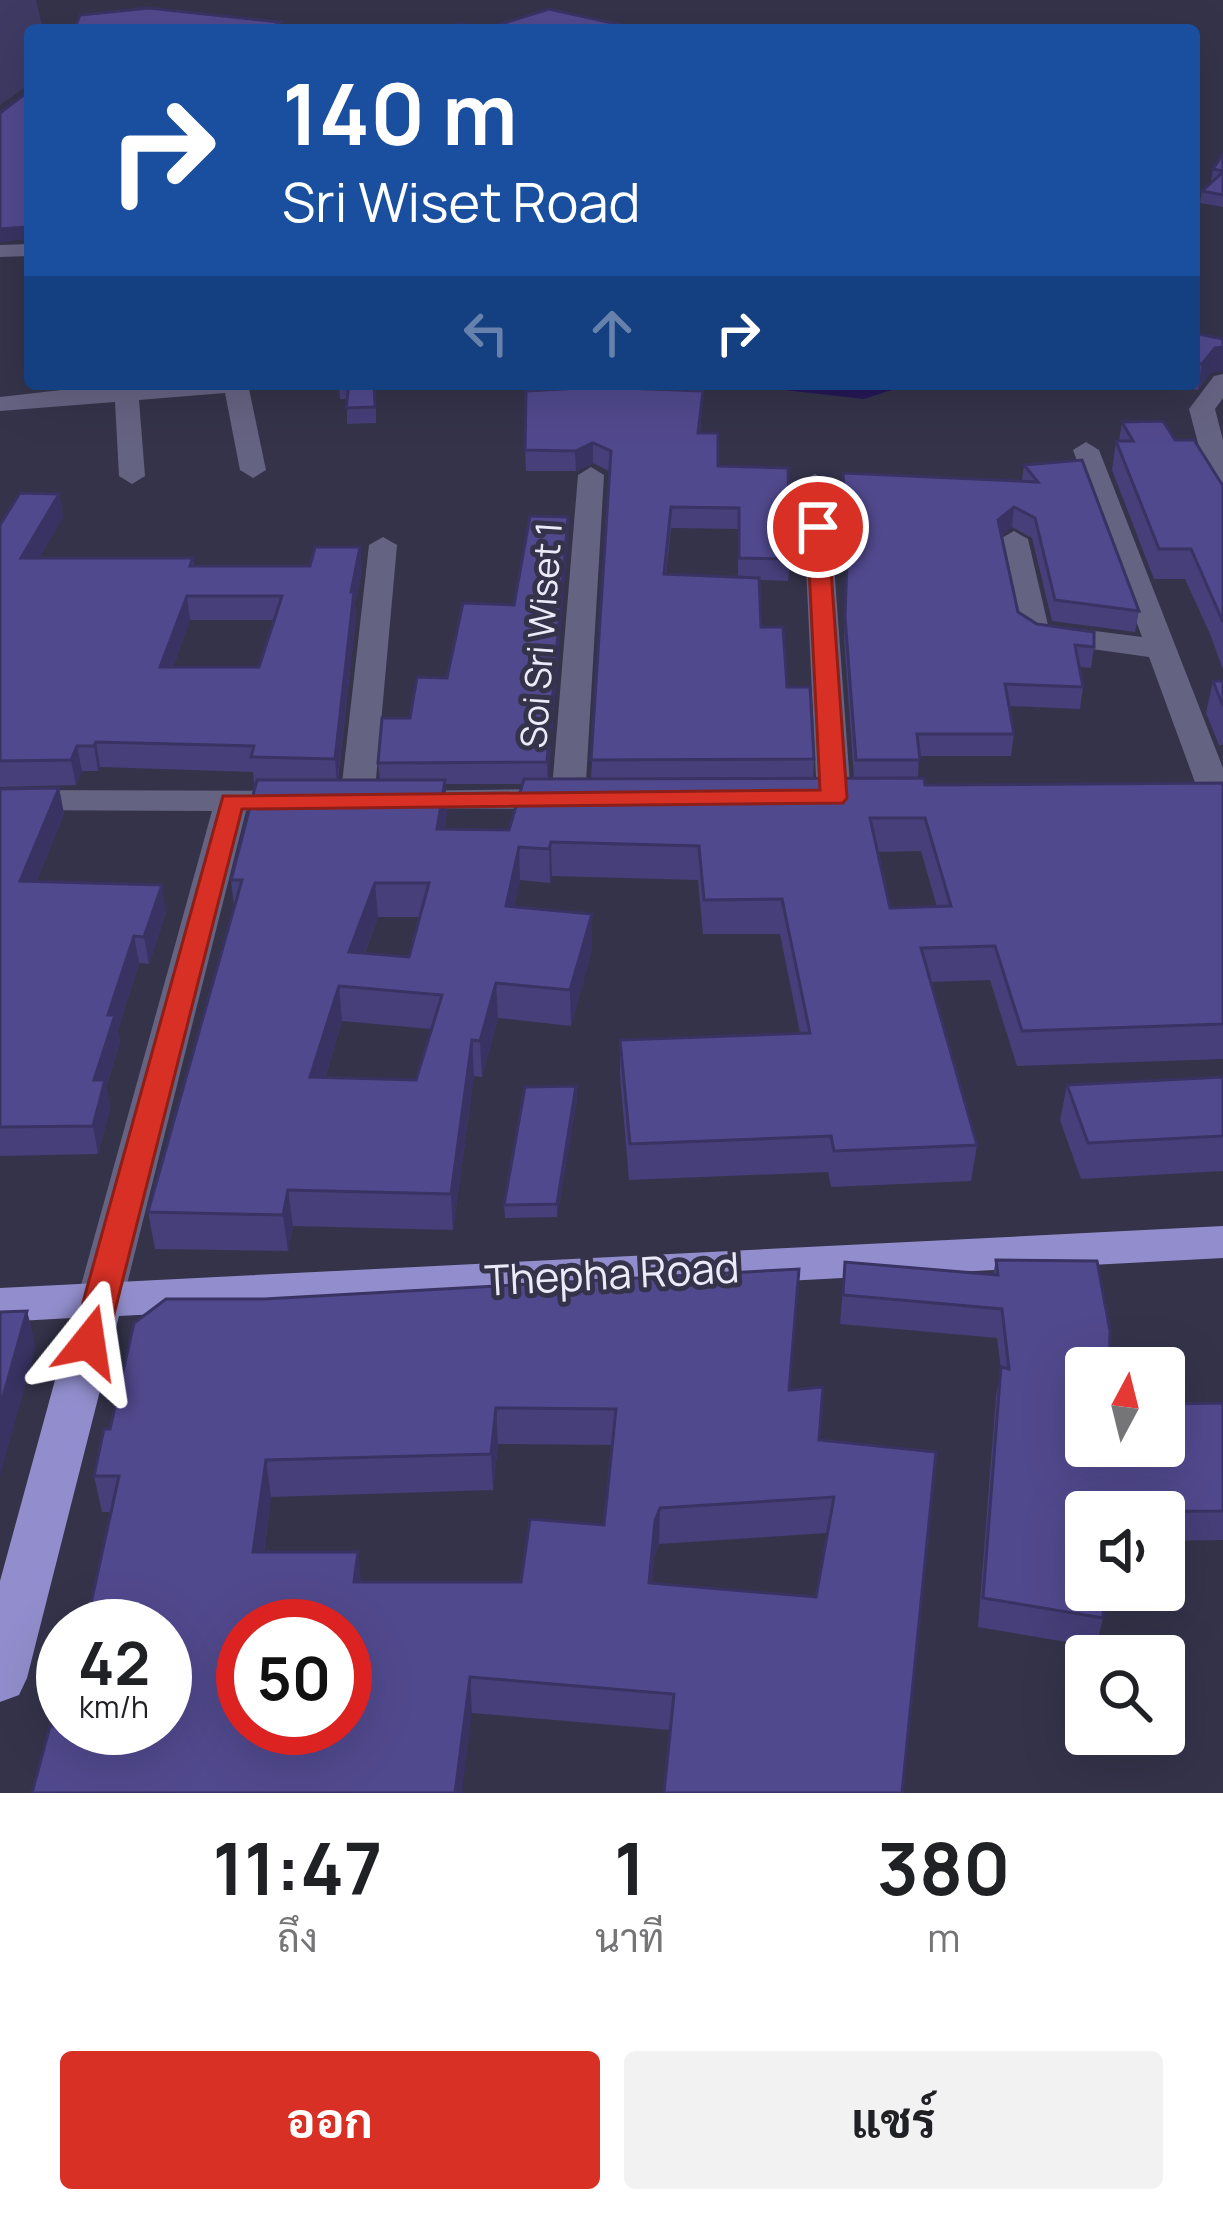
<!DOCTYPE html>
<html lang="th">
<head>
<meta charset="utf-8">
<style>
  :root { --surface:#fff; --page:#f2f2f2; --text:#202124; --muted:#757577; --accent:#d93025 }
  body { margin:0; font-family:Manrope,Sarabun,sans-serif; background:var(--page); color:var(--text); height:100vh; display:flex; flex-direction:column; font-size:45px; white-space:nowrap }
  * { box-sizing:border-box; margin:0 }
  p { font-size:39px; color:var(--muted) }
  .icon { flex:none; width:66px; height:66px; fill:none; stroke:currentColor; stroke-width:2; stroke-linecap:round; stroke-linejoin:round }
  .map { position:relative; height:1793px; overflow:hidden }
  .panel { display:flex; flex-direction:column; background:var(--surface); flex:1 }
  .panel>* { flex:none }
  .guide { position:absolute; left:24px; top:24px; width:1176px; height:366px; border-radius:12px; box-shadow:0 12px 48px #0002; background:#1a4fa0; color:#fff; overflow:hidden }
  .needle { width:78px; rotate:7deg }
  .tools { position:absolute; left:1065px; top:1347px; display:grid; gap:24px }
  .tools a { display:grid; place-items:center; width:120px; height:120px; border-radius:12px; background:var(--surface); box-shadow:0 12px 48px #0002; font-size:60px }
  .speed { position:absolute; left:36px; top:1599px; display:flex; gap:24px; font-size:60px; font-weight:700; text-align:center }
  .speed>* { display:grid; place-content:center; width:156px; height:156px; border-radius:50%; background:var(--surface); box-shadow:0 12px 48px #0002; line-height:1 }
  .speed small { font-size:30px; font-weight:400 }
  .speed .limit { border:18px solid #d22; background:#fff; color:#111 }
  .pin { position:absolute; display:grid; place-items:center; width:102px; height:102px; color:#fff; margin:-51px; border:6px solid #fff; border-radius:50%; box-shadow:0 3px 12px #0007 }
  .me { position:absolute; width:132px; margin:-66px; rotate:15deg; stroke-linejoin:round; filter:drop-shadow(0 0 9px #0008) }
  .turn { display:flex; align-items:center; gap:42px; height:252px; padding:0 60px; font-size:54px }
  .turn .icon { width:156px; height:156px; stroke-width:2.5 }
  .turn b { display:block; font-size:84px; line-height:102px }
  .lanes { display:flex; align-items:center; height:114px; padding:0 60px; background:#0003; justify-content:center; gap:60px; direction:ltr }
  .lanes .off { opacity:.35 }
  .eta { display:flex; justify-content:space-evenly; align-items:center; height:204px; text-align:center }
  .eta b { font-size:72px; font-weight:700; line-height:84px }
  .button { display:flex; gap:24px; margin-top:auto; padding:24px 60px }
  .button a { flex:1; height:138px; border-radius:12px; background:var(--accent); color:#fff; font-size:48px; font-weight:700; line-height:138px; text-align:center }
  .button a+a { background:var(--page); color:var(--text) }
  .map>svg:first-child { display:block }
  .green { fill:#3e3a63 }
  .water { fill:#251757 }
  .lines { fill:none; stroke-linecap:round; stroke-linejoin:round }
  .minor { fill:#656382; fill-rule:evenodd }
  .major { fill:#928ecd; fill-rule:evenodd }
  .wall { fill:#463f79; fill-rule:evenodd }
  .shaded-wall { fill:#393363 }
  .building { fill:#51498d; stroke:#393363; stroke-width:3; fill-rule:evenodd }
  .route { fill:#d93025; stroke:#8d1f18; stroke-width:3 }
  .labels { text-anchor:middle; stroke-width:10; stroke-linejoin:round; paint-order:stroke }
  .street-label { font-size:36px; fill:#eaeaf9; stroke:#34334a }
  .near-street-label { font-size:42px; fill:#eaeaf9; stroke:#34334a }
</style>
</head>
<body>
<div class="map">
<svg width="1223" height="1793" viewBox="0 0 1223 1793">
  <rect width="100%" height="100%" fill="#34334a"/>
  <polygon class="green" points="0,0 36,0 43,30 30,30 30,84 0,105"/>
  <polygon class="water" points="732,384 910,384 864,399"/>
  <g class="lines">
    <g class="minor">
      <polygon points="30,244 30,256 0,257 0,245"/>
      <polygon points="1223,374 1223,398 1215,409 1223,440 1223,497 1210,489 1189,409 1214,376"/>
      <polygon points="114,384 248,384 266,470 253,478 240,470 225,393 139,400 145,476 132,484 119,476 115,402 0,411 0,397"/>
      <polygon points="1086,442 1099,450 1223,768 1223,805 1205,803 1200,796 1149,657 1035,641 1020,632 1000,539 1014,531 1028,539 1048,625 1142,637 1073,450"/>
      <polygon points="591,467 604,475 585,799 580,806 568,809 387,808 382,801 387,794 399,791 552,789 578,475"/>
      <polygon points="815,474 828,482 851,798 846,805 822,805 817,798 802,482"/>
      <polygon points="383,537 397,545 374,801 369,808 345,808 340,801 369,545"/>
      <polygon points="0,790 301,791 313,794 318,801 313,808 246,811 123,1300 116,1312 100,1317 84,1312 77,1300 212,811 0,810"/>
    </g>
    <polygon class="major" points="1223,1226 1223,1258 119,1316 27,1678 19,1695 0,1702 0,1581 72,1318 0,1322 0,1288"/>
  </g>
  <g class="wall">
    <polygon points="1223,154 1223,207 1200,203 1202,191 1213,181 1211,181 1213,169"/>
    <polygon points="1194,311 1198,312 1195,334 1210,373 1198,390 1168,384 1194,384"/>
    <polygon points="339,384 376,384 376,423 347,424 347,399 340,399"/>
    <path d="M703,391L700,433L718,466L790,559L788,581L760,580L761,627L787,687L814,759L813,779L854,778L844,638L847,554L841,493L843,473L1022,481L1024,465L1139,611L1135,632L1052,621L1032,538L1012,527L1001,535L1018,612L1037,624L1094,647L1091,668L1079,667L1083,687L1080,709L1009,706L1014,734L1011,756H919L918,778L925,785L1223,783V1059L1017,1066L990,980L931,982L977,1145L971,1181L831,1187L828,1172L629,1180L620,1075V1040L800,1033L780,934H703L698,880L552,876L550,883L520,880L514,907L592,949L571,1026L498,1018L482,1077L474,1076L453,1230L293,1226L288,1251L155,1249L148,1212L234,907L231,880L257,783H254L253,772L100,767L98,771H82L76,785L0,787V525L59,494L63,517L39,558H193L194,566H310L360,547L362,571L355,603L356,616L338,780H380L378,763L410,718L514,605L568,517V536L548,779H591L609,471L593,463L576,471H526L525,450ZM671,528L738,529V577L666,574ZM190,620H275L259,667H173ZM445,784H522L509,830L444,829L447,813ZM921,851L937,907L890,908L878,852ZM378,917H420L409,957L365,953ZM342,1021L431,1029L416,1080L325,1078Z"/>
    <polygon points="1122,422 1175,440 1223,486 1223,670 1211,636 1185,579 1154,579 1112,470 1116,441 1119,441"/>
    <polygon points="1213,681 1223,681 1223,745 1219,745 1206,713"/>
    <polygon points="59,788 64,814 36,882 166,912 149,964 139,963 118,1030 120,1042 106,1087 110,1108 98,1154 0,1156 0,789"/>
    <polygon points="1223,1077 1223,1171 1081,1179 1060,1120 1067,1085"/>
    <polygon points="576,1086 577,1099 557,1217 505,1218 504,1205"/>
    <polygon points="996,1260 1086,1446 1223,1403 1223,1540 1164,1541 1164,1512 1086,1512 1103,1618 1096,1647 978,1627 996,1396 1001,1369 997,1338 840,1324 845,1262 993,1275"/>
    <path d="M789,1390L819,1440L936,1452L902,1793L670,1730L472,1713L63,1728L111,1512H102L94,1476L104,1429ZM498,1444L612,1445L604,1525L521,1582H361L264,1552L271,1497L493,1490ZM827,1533L816,1597L652,1583L654,1558L659,1544Z"/>
  </g>
  <g class="shaded-wall">
    <polygon points="28,227 30,239 0,242 0,229"/>
    <polygon points="1223,347 1223,371 1210,373 1198,390 1202,364 1215,348"/>
    <polygon points="593,443 593,463 576,471 575,451"/>
    <polygon points="59,494 63,517 26,582 21,558"/>
    <polygon points="1014,507 1012,527 996,540 998,520"/>
    <polygon points="568,517 568,536 548,784 547,762"/>
    <polygon points="360,547 362,571 355,603 356,616 337,784 335,759 351,592"/>
    <polygon points="187,596 190,620 164,692 160,667"/>
    <polygon points="96,742 100,767 98,771 94,746"/>
    <polygon points="77,746 82,771 76,785 71,760"/>
    <polygon points="445,780 447,813 439,862 437,829"/>
    <polygon points="59,788 64,814 25,908 20,881"/>
    <polygon points="551,842 552,876 550,883 549,849"/>
    <polygon points="519,847 520,880 507,940 506,906"/>
    <polygon points="375,883 378,917 352,986 349,952"/>
    <polygon points="162,885 166,912 149,964 144,937"/>
    <polygon points="592,914 592,949 571,1026 570,990"/>
    <polygon points="134,936 139,963 118,1030 120,1042 106,1087 110,1108 98,1154 93,1126 94,1080 108,1015"/>
    <polygon points="496,983 498,1018 482,1077 480,1041"/>
    <polygon points="339,986 342,1021 314,1113 310,1077"/>
    <polygon points="472,1040 474,1076 453,1230 451,1194"/>
    <polygon points="576,1086 577,1099 557,1217 557,1204"/>
    <polygon points="288,1190 293,1226 288,1251 283,1215"/>
    <polygon points="27,1311 36,1346 0,1476 0,1407"/>
    <polygon points="496,1408 498,1444 493,1490 491,1454"/>
    <polygon points="266,1460 271,1497 259,1588 253,1552"/>
    <polygon points="660,1508 659,1544 654,1558 649,1619 649,1583 655,1521"/>
    <polygon points="358,1552 362,1588 354,1582"/>
    <polygon points="470,1677 472,1713 462,1793 455,1793"/>
  </g>
  <g class="building">
    <polygon points="149,8 280,22 268,30 74,30 80,15"/>
    <polygon points="549,9 617,24 607,30 446,30 460,24 488,28"/>
    <polygon points="30,90 30,229 28,227 0,229 0,113"/>
    <polygon points="1223,154 1223,171 1213,169"/>
    <polygon points="1223,172 1223,195 1202,191"/>
    <polygon points="1194,333 1223,339 1223,347 1215,348 1202,364 1194,363"/>
    <polygon points="349,384 374,384 375,407 346,408"/>
    <polygon points="599,387 703,391 698,433 718,433 718,466 788,468 790,559 739,558 739,508 671,507 664,574 759,578 761,627 783,627 787,687 810,687 814,759 591,760 611,451 593,443 575,451 525,450 526,391"/>
    <polygon points="1163,421 1175,440 1194,440 1223,486 1223,622 1191,549 1159,549 1116,441 1133,441 1122,422"/>
    <polygon points="1082,460 1139,611 1055,600 1035,518 1014,507 998,520 1018,612 1037,624 1094,632 1094,647 1075,645 1083,687 1005,684 1014,734 917,734 920,760 856,760 845,617 848,534 843,473 1038,482 1024,465"/>
    <path d="M20,493L59,494L21,558H193L190,566H310L315,547H360L351,592H354L335,759L251,757L254,746L96,742L94,746H77L71,760L0,761V525ZM187,596H282L259,667H160Z"/>
    <polygon points="530,516 568,517 547,762 378,763 382,718 410,718 417,677 447,678 463,603 514,605"/>
    <polygon points="1213,681 1223,681 1223,706"/>
    <path d="M924,778L925,785L1223,783V1024L1022,1031L995,946L921,948L977,1145L834,1151L831,1136L630,1144L620,1040L810,1033L782,899L704,900L699,846L551,842L549,849L519,847L506,906L592,914L570,990L496,983L480,1041L472,1040L451,1194L288,1190L283,1215L148,1212L242,880H231L257,780H445L437,829L509,830L524,779ZM870,818H925L951,906L890,908ZM375,883H429L409,957L349,952ZM339,986L442,995L416,1080L310,1077Z"/>
    <polygon points="59,788 20,881 162,885 144,937 134,936 108,1015 115,1015 94,1080 105,1080 93,1126 0,1127 0,789"/>
    <polygon points="1223,1077 1223,1136 1088,1143 1067,1085"/>
    <polygon points="576,1086 557,1204 504,1205 525,1087"/>
    <polygon points="996,1260 1097,1261 1110,1331 1109,1368 1086,1368 1086,1446 1164,1446 1164,1404 1223,1403 1223,1511 1086,1512 1086,1590 1104,1590 1103,1618 983,1598 1001,1367 1009,1369 1002,1309 843,1295 845,1262 998,1275"/>
    <path d="M799,1269L789,1390L823,1387L819,1440L936,1452L902,1793H664L674,1694L470,1677L455,1793H32L50,1726H63V1728H165V1626H86L119,1476H94L104,1429H110L134,1323L166,1299H264ZM496,1408L616,1409L604,1525L530,1519L521,1582H354L358,1552H253L266,1460L491,1454ZM834,1497L816,1597L649,1583L655,1521L660,1508ZM243,1626H345V1728H243Z"/>
    <polygon points="27,1311 0,1407 0,1312"/>
  </g>
  <polygon class="route" points="818,521 828,527 847,798 843,803 242,809 107,1342 101,1352 89,1356 77,1352 72,1342 223,796 820,790 807,527"/>
  <g class="labels">
    <g class="street-label">
      <text transform="translate(541 635) rotate(-86)" y="13">Soi Sri Wiset 1</text>
    </g>
    <g class="near-street-label">
      <text transform="translate(612 1274) rotate(-3)" y="15">Thepha Road</text>
    </g>
  </g>
</svg>
<div class="tools">
<a><svg class="needle" viewBox="-14 -14 28 28"><path d="M0-13l5 13h-10z" fill="#e53935"/><path d="M0 13l5-13h-10z" fill="#757577"/></svg></a>
<a><svg class="icon" aria-label="sound" viewBox="0 0 24 24"><path d="M4 9h4l5-4v14l-5-4H4zM17 9q2 3 0 6"/></svg></a>
<a><svg class="icon" aria-label="search" viewBox="0 0 24 24"><circle cx="10" cy="10" r="6"/><path d="M15 15l6 6"/></svg></a>
</div>
<div class="speed"><div>42<small>km/h</small></div><div class="limit">50</div></div>
<div class="pin" style="left:818px;top:527px;background:#d93025"><svg class="icon" aria-label="arrive" viewBox="0 0 24 24"><path d="M6 21V4h12l-3 4 3 4H6"/></svg></div>
<svg class="me" style="left:89px;top:1342px" viewBox="-20 -20 40 40"><path d="M0-17L14 15 0 8-14 15z" fill="#d93025" stroke="#fff" stroke-width="4"/></svg>
<div class="guide">
<div class="turn"><svg class="icon" aria-label="right" viewBox="0 0 24 24"><path d="M7 20v-9h11M14 6l5 5-5 5"/></svg><div><b>140 m</b>Sri Wiset Road</div></div>
<div class="lanes"><svg class="icon off" aria-label="left" viewBox="0 0 24 24"><path d="M17 20v-9H6M10 6l-5 5 5 5"/></svg><svg class="icon off" aria-label="ahead" viewBox="0 0 24 24"><path d="M12 20V5M6 11l6-6 6 6"/></svg><svg class="icon" aria-label="right" viewBox="0 0 24 24"><path d="M7 20v-9h11M14 6l5 5-5 5"/></svg></div>
</div>
</div>
<section class="panel">
<div class="eta">
<div><b>11:47</b><p>ถึง</p></div>
<div><b>1</b><p>นาที</p></div>
<div><b>380</b><p>m</p></div>
</div>
<div class="button"><a>ออก</a><a>แชร์</a></div>
</section>
</body>
</html>
